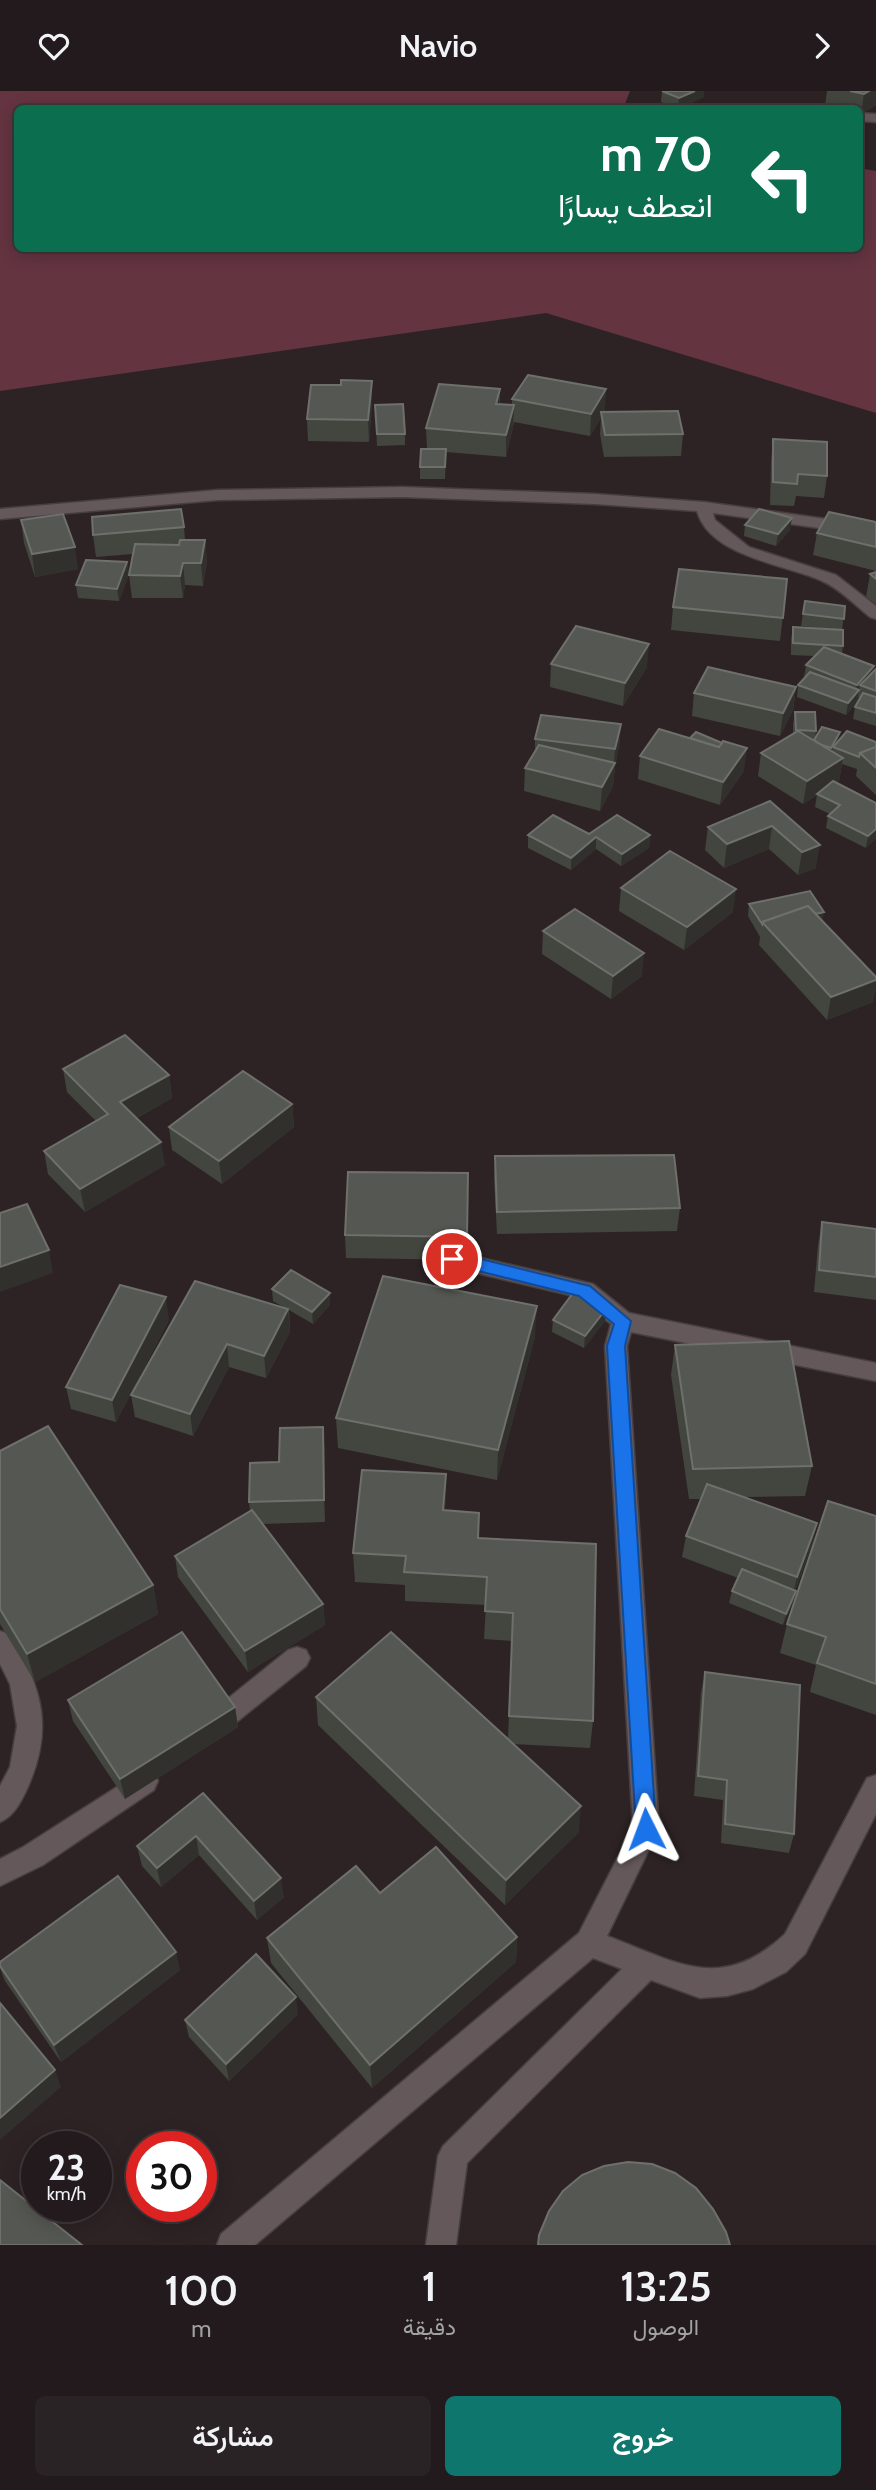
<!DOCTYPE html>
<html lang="ar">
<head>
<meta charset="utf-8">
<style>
  :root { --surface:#221a1c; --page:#2a2325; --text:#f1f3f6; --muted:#a2a1a3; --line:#3f383b; --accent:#0f766e }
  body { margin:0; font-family:Cabin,Vazirmatn,sans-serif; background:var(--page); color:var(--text); direction:rtl; height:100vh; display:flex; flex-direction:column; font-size:26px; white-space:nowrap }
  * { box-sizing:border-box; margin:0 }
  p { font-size:23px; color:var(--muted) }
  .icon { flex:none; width:38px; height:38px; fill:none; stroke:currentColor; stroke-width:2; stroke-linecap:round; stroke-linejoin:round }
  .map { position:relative; height:2154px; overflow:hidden; direction:ltr }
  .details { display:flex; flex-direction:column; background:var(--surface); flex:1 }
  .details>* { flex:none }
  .banner { position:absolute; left:14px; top:14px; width:849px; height:147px; border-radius:10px; box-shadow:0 4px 18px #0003,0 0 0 2px var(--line); direction:rtl; background:#0b6e4f; color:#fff; overflow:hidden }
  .speed { position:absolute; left:21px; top:2040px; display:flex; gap:14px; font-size:35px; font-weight:700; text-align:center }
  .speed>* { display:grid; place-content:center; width:91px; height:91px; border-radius:50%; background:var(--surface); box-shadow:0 4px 18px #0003,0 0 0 2px var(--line); line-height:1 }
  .speed small { font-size:18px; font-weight:400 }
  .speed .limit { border:10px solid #d22; background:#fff; color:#111 }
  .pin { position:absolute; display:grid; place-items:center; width:60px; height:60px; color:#fff; margin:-30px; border:4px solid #fff; border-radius:50%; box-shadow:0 2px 7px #0007 }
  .me { position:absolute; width:77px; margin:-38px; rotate:357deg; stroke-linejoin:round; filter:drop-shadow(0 0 5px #0008) }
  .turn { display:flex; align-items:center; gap:24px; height:147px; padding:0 35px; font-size:32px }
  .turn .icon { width:91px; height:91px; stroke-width:2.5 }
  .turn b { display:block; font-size:49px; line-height:60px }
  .eta { display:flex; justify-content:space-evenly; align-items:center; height:119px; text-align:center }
  .eta b { font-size:42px; font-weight:600; line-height:49px }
  .cta { display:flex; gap:14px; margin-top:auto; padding:14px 35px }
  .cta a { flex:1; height:80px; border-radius:10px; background:var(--accent); color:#fff; font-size:28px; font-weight:600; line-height:80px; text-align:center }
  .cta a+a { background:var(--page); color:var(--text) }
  header { display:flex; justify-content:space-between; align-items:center; height:91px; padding:0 35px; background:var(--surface); font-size:32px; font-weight:600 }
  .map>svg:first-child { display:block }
  .green { fill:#643441 }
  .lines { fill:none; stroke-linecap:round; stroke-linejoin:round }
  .minor-casing { stroke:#473e40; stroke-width:3 }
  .minor { fill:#64585b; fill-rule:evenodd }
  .wall { fill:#42463e }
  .shaded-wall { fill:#31302c }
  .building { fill:#555852; stroke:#6e706b; stroke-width:2 }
  .route { fill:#1a73e8; stroke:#114b97; stroke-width:2 }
</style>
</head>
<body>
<header><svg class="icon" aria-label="forward" viewBox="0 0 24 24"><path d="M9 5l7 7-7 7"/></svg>Navio<svg class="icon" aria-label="heart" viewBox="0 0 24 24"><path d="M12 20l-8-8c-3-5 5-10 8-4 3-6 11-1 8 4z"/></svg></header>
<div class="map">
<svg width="876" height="2154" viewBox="0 0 876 2154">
  <rect width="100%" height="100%" fill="#2d2325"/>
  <polygon class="green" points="0,0 630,0 623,18 18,18 18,158 859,158 859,77 876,80 876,322 546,222 0,300"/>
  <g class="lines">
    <defs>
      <g id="minor">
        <polygon points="859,22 876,23 876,31 859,30"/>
        <path d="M402,396L595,403L704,411L876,435V445L713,422L715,429L749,456L836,484L876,515V528L870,526C856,515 839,497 822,490C785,473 710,466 697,420L595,413L402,406L218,409L0,428V418L218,399Z"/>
        <path d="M451,1160L593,1193L629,1222L876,1272V1290L631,1241L627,1255L659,1738L607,1845C677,1871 721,1903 785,1843L867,1687L876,1684V1723L805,1863L786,1881L753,1898L727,1905L700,1907L651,1889L467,2072L456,2154H426L438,2065L443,2055L622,1878L593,1867L255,2154H217L221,2143L579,1842L633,1737L605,1255L611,1233L578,1206L443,1174L440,1168L443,1162Z"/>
        <path d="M0,1540L9,1543C43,1597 54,1638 27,1698C21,1711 14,1725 0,1731V1695L10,1676L17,1635L10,1593L0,1573Z"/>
        <polygon points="297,1556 306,1559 310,1567 306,1575 223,1642 214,1646 205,1642 201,1634 205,1626 288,1559"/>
        <polygon points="145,1678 154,1681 158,1690 154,1699 43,1774 0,1795 0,1768 23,1756"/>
      </g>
    </defs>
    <use href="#minor" class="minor-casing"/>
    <use href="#minor" class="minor"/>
  </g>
  <g class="wall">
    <polygon points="662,0 704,6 678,18 661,11"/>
    <polygon points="827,0 876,0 876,14 861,23 859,22 859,18 836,18 825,15"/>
    <polygon points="500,298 500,313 512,314 512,308 606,298 604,321 683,343 681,365 604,366 600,343 601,327 590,345 514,331 513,336 506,366 446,361 445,388 420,388 420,376 427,358 426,337"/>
    <polygon points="372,311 369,351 308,350 307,328"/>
    <polygon points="375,314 405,343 405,354 377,355"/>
    <polygon points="773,348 827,385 824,407 796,405 794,415 770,414 771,370"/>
    <polygon points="21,429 78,478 35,486 24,452"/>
    <polygon points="876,431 876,480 813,464 817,442"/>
    <polygon points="745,434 790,439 776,455 744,445"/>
    <polygon points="184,436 185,449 205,449 207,471 203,495 185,494 183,507 132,507 129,484 133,463 96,466 93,444"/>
    <polygon points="127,471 129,483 119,510 78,507 76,494"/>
    <polygon points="876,481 876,513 866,506 870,483"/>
    <polygon points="787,488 780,550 671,539 673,516"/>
    <polygon points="805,510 845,515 842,539 843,555 842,563 873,581 876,578 876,635 853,628 855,616 860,607 858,606 859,601 857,611 846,624 797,606 798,594 805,587 804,587 806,574 815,565 791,564 791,548 793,536 822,537 801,535"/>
    <polygon points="551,573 647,576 623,615 550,596"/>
    <polygon points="796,596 793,619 780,645 692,625 694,602"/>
    <polygon points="795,621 816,640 815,647 838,650 847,640 876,677 876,704 856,685 857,678 842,673 839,690 836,692 876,712 866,757 826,737 828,725 830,723 815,716 817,704 803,713 758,685 761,662 793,643 793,633"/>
    <polygon points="621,633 619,656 615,675 613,695 600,720 524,700 525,677 535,661 535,648"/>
    <polygon points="640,665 744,680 720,714 638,688"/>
    <polygon points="770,710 816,777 798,784 769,758 724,777 705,759 708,736"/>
    <polygon points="589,743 650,744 649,757 621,775 596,758 571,779 528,757 528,744"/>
    <polygon points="621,797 733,821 684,859 619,820"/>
    <polygon points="749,813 823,830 873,911 827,929 759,854 760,846 748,825"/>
    <polygon points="543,840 642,885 611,908 542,863"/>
    <polygon points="63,978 169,984 172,1007 137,1027 165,1074 85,1121 48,1083 44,1060 96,1030 67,1001"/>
    <polygon points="292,1013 294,1036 222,1093 172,1059 169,1036"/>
    <polygon points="495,1065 680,1117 677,1140 497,1143 494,1088"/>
    <polygon points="468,1082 467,1169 346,1167 345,1144"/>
    <polygon points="822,1131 876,1138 876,1209 814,1201 818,1154"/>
    <polygon points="272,1198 330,1214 313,1233 289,1219 290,1241 266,1287 229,1276 193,1345 135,1326 131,1304 285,1217 273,1210"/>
    <polygon points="169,1229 116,1331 71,1318 66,1296"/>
    <polygon points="553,1229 605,1230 584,1257 552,1241"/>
    <polygon points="535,1246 497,1389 338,1357 336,1327"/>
    <polygon points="675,1254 812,1375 805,1405 744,1406 817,1432 812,1454 795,1500 793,1511 783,1534 729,1512 732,1500 738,1487 682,1466 686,1445 701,1408 689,1408 671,1284"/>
    <polygon points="325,1358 325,1431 262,1433 323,1513 325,1534 248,1581 178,1486 175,1465 250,1420 249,1411 279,1371"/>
    <polygon points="0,1360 153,1494 158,1523 35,1591 0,1533"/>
    <polygon points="445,1420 478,1447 593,1630 590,1657 513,1653 579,1741 505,1814 318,1634 316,1606 508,1647 512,1550 484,1548 486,1514 405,1510 405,1494 355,1491 353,1462"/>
    <polygon points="876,1425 876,1624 810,1601 816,1574 780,1562 787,1533"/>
    <polygon points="705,1581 794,1743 789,1762 721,1752 723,1709 694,1705 701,1601"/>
    <polygon points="68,1609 235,1616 238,1636 125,1708 73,1630"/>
    <polygon points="203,1702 284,1806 257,1829 199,1764 161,1796 142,1775 137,1755"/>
    <polygon points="380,1802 517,1846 516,1871 372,1997 271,1872 267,1847"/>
    <polygon points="0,1871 180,1879 61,1971 5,1890 0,1877"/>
    <polygon points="298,1923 229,1990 189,1946 185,1929"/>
  </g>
  <g class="shaded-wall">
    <polygon points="695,0 704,0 704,6 678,18 679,7"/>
    <polygon points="869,0 876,0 876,14 861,23 864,3"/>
    <polygon points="372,290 372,311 369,351 368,329"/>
    <polygon points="500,298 499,320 496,313"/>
    <polygon points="606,298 605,320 602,325 601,321 601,327 590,345 591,323"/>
    <polygon points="514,314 513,336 506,366 506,344"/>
    <polygon points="792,427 790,439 776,455 778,443"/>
    <polygon points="205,449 207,471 203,495 201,472"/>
    <polygon points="75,456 78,478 35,486 32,463"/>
    <polygon points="127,471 129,483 119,510 117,498"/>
    <polygon points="183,472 185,494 183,507 180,485"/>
    <polygon points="649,553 647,576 623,615 625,592"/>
    <polygon points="874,575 872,587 860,594 857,611 846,624 848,612 855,603 857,594"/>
    <polygon points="796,596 793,619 780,645 783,622"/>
    <polygon points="621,633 619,656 615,675 613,695 600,720 602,696 614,674 615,658"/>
    <polygon points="840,641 838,653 833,656 831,664 829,669 831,657"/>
    <polygon points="747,657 744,680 720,714 723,691"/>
    <polygon points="843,667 839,690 803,713 807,690"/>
    <polygon points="772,735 769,758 724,777 727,753"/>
    <polygon points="876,738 876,748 866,757 868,745"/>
    <polygon points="650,744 649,757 621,775 622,763"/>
    <polygon points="596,746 596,758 571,779 571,767"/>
    <polygon points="820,754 816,777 798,784 802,761"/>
    <polygon points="736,798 733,821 684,859 687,836"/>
    <polygon points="824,821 822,834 765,834"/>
    <polygon points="644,862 642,885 611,908 613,885"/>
    <polygon points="876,889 876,898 873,911 827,929 831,906"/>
    <polygon points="169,984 172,1007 124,1034 120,1011"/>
    <polygon points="292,1013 294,1036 222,1093 219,1070"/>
    <polygon points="161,1051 165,1074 85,1121 80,1098"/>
    <polygon points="49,1159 53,1182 0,1201 0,1176"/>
    <polygon points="330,1202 330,1214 313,1233 312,1221"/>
    <polygon points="166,1206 169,1229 116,1331 112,1309"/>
    <polygon points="537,1215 535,1246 497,1389 498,1359"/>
    <polygon points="288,1218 290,1241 266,1287 264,1265"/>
    <polygon points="606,1218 605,1230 584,1257 585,1245"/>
    <polygon points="227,1253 229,1276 193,1345 190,1323"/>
    <polygon points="323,1336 325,1358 325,1431 324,1409"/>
    <polygon points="446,1383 446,1413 443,1449 443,1419"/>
    <polygon points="817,1432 812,1454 792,1507 797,1486"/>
    <polygon points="153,1494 158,1523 35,1591 27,1563"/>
    <polygon points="796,1500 793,1511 783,1534 786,1523"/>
    <polygon points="323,1513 325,1534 248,1581 245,1560"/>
    <polygon points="235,1616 238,1636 125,1708 120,1688"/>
    <polygon points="581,1715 579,1741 505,1814 506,1789"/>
    <polygon points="196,1745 199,1764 161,1796 157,1777"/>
    <polygon points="281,1787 284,1806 257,1829 254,1810"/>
    <polygon points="517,1846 516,1871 372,1997 370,1974"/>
    <polygon points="176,1861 180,1879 61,1971 54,1954"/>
    <polygon points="296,1906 298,1923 229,1990 226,1973"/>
    <polygon points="55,1979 61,1996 0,2049 0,2027"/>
  </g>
  <g class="building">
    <polygon points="662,0 695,0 679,7"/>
    <polygon points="850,0 869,0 864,3"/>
    <polygon points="528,284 606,298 591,323 512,308"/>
    <polygon points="341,289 372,290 368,329 307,328 311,294 341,294"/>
    <polygon points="439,293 500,298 496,313 514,314 506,344 426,337"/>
    <polygon points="403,313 405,343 377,343 375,314"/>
    <polygon points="678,320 683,343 605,344 601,321"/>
    <polygon points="773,348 827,351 827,385 798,383 797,393 773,391"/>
    <polygon points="421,358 446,358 445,376 420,376"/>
    <polygon points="181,418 184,436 93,444 92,426"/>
    <polygon points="759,418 792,427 778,443 745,434"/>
    <polygon points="829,421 876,431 876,456 817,442"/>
    <polygon points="63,423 75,456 32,463 21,429"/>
    <polygon points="180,449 205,449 201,472 183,472 180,485 129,484 135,453 179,454"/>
    <polygon points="86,469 127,471 117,498 76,494"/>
    <polygon points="679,478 787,488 783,527 673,516"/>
    <polygon points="876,481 876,488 870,483"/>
    <polygon points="805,510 845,515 844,528 803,523"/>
    <polygon points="576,535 649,553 625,592 551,573"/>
    <polygon points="793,536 843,539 843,555 793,552"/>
    <polygon points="824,556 874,575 857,594 806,574"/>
    <polygon points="708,576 796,596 783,622 694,602"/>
    <polygon points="876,578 876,600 860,594"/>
    <polygon points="810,581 859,599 848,612 798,594"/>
    <polygon points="863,602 876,606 876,622 855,616"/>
    <polygon points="795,621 815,621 816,640 796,639"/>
    <polygon points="541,624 621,633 615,658 535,648"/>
    <polygon points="822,636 840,641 831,657 822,654 814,649"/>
    <polygon points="659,638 719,656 723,650 747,657 723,691 640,665"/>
    <polygon points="798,640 843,667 807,690 761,662"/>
    <polygon points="847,640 876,651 876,656 860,662 859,666 833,656"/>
    <polygon points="696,641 722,652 719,656 690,647"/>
    <polygon points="539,654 615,672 602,696 525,677"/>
    <polygon points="876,656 876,677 860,662"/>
    <polygon points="833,690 876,712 876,738 868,745 828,725 840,714 817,703"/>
    <polygon points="770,710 820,754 802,761 772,735 727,753 708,736"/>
    <polygon points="553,724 589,743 617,724 650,744 622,763 596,746 571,767 528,744"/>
    <polygon points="670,760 736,798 687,836 621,797"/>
    <polygon points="810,800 824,821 816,823 808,815 762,831 762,833 749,813"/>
    <polygon points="808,815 876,886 876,889 831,906 762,831"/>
    <polygon points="575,818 644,862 613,885 543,840"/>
    <polygon points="125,944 169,984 120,1011 161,1051 80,1098 44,1060 108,1023 63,978"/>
    <polygon points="243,980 292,1013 219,1070 169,1036"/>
    <polygon points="674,1064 680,1117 497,1121 495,1065"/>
    <polygon points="348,1081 468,1082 467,1146 345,1144"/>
    <polygon points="27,1113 49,1159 0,1176 0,1122"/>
    <polygon points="822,1131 876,1138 876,1186 819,1179"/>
    <polygon points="291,1179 330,1202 312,1221 272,1198"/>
    <polygon points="383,1185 537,1215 498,1359 336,1327"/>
    <polygon points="195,1190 288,1218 264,1265 227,1253 190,1323 131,1304"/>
    <polygon points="120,1194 166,1206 112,1309 66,1296"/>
    <polygon points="573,1202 606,1218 585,1245 553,1229"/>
    <polygon points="789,1250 812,1375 693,1378 675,1254"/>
    <polygon points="48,1335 153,1494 27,1563 0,1518 0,1360"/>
    <polygon points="323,1336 324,1409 249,1411 250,1372 279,1371 280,1337"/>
    <polygon points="362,1379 446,1383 443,1419 479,1422 478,1447 596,1453 593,1630 509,1625 513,1522 485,1520 487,1486 404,1481 406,1465 353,1462"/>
    <polygon points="707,1393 817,1432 797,1486 686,1445"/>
    <polygon points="828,1410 876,1425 876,1593 817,1572 826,1546 787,1533"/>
    <polygon points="252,1419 323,1513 245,1560 175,1465"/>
    <polygon points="742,1478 796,1500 786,1523 732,1500"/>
    <polygon points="182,1541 235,1616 120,1688 68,1609"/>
    <polygon points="391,1541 581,1715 506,1789 316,1606"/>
    <polygon points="705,1581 800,1594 794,1743 725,1733 727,1689 698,1685"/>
    <polygon points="203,1702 281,1787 254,1810 196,1745 157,1777 137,1755"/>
    <polygon points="436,1756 517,1846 370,1974 267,1847 356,1775 380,1802"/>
    <polygon points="118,1785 176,1861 54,1954 0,1875 0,1871"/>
    <polygon points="256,1863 296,1906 226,1973 185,1929"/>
    <polygon points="0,1912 55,1979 0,2027"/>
    <polygon points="628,2071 652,2073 675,2082 696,2097 713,2118 726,2141 730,2154 538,2154 539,2144 549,2120 563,2100 582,2084 604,2075"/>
    <polygon points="0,2089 82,2154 0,2154"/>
  </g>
  <polygon class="route" points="452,1161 590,1195 631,1230 625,1255 656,1738 653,1745 646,1748 639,1745 636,1738 607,1255 614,1233 579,1205 446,1172 443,1168 446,1163"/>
</svg>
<div class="speed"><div>23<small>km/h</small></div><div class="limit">30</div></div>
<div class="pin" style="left:452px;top:1168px;background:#d93025"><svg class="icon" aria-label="arrive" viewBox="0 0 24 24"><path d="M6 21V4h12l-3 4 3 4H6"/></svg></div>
<svg class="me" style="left:646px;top:1738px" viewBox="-20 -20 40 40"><path d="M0-17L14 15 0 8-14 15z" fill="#1a73e8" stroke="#fff" stroke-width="4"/></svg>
<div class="banner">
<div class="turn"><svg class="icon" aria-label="left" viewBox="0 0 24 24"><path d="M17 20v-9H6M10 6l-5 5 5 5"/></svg><div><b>70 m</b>انعطف يسارًا</div></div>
</div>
</div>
<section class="details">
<div class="eta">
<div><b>13:25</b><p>الوصول</p></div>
<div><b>1</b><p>دقيقة</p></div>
<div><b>100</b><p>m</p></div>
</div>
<div class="cta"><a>خروج</a><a>مشاركة</a></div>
</section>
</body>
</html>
